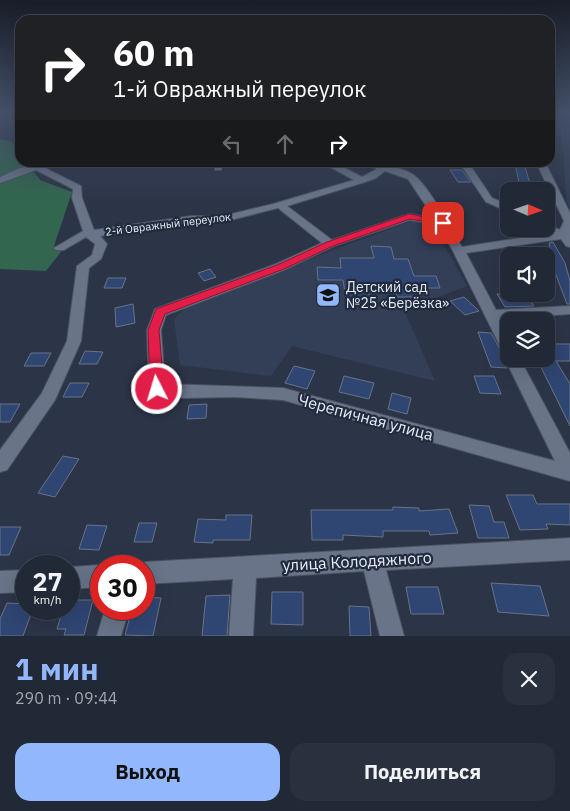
<!DOCTYPE html>
<html lang="ru">
<head>
<meta charset="utf-8">
<style>
  :root { --surface:#212836; --page:#29303e; --text:#f1f3f6; --muted:#a2a6ad; --line:#3e4451; --accent:#92b7fd }
  body { margin:0; font-family:"IBM Plex Sans",sans-serif; background:var(--page); color:var(--text); height:100vh; display:flex; flex-direction:column; font-size:19px; white-space:nowrap }
  * { box-sizing:border-box; margin:0 }
  p { font-size:16px; color:var(--muted) }
  .icon { flex:none; width:28px; height:28px; fill:none; stroke:currentColor; stroke-width:2; stroke-linecap:round; stroke-linejoin:round }
  .map { position:relative; height:636px; overflow:hidden }
  .sheet { display:flex; flex-direction:column; background:var(--surface); flex:1 }
  .sheet>* { flex:none }
  .guide { position:absolute; left:15px; top:15px; width:540px; height:152px; border-radius:15px; box-shadow:0 5px 20px #0002,0 0 0 1px var(--line); background:#202124; color:#fff; overflow:hidden }
  .needle { width:32px; rotate:92deg }
  .buttons { position:absolute; left:500px; top:182px; display:grid; gap:10px }
  .buttons a { display:grid; place-items:center; width:55px; height:55px; border-radius:10px; background:var(--surface); box-shadow:0 5px 20px #0002,0 0 0 1px var(--line); font-size:25px }
  .speed { position:absolute; left:15px; top:555px; display:flex; gap:10px; font-size:25px; font-weight:700; text-align:center }
  .speed>* { display:grid; place-content:center; width:65px; height:65px; border-radius:50%; background:var(--surface); box-shadow:0 5px 20px #0002,0 0 0 1px var(--line); line-height:1 }
  .speed small { font-size:12px; font-weight:400 }
  .speed .limit { border:8px solid #d22; background:#fff; color:#111 }
  .pin { position:absolute; display:grid; place-items:center; width:42px; height:42px; color:#fff; margin:-21px; border-radius:10px; box-shadow:0 2px 8px #0006 }
  .me { position:absolute; width:55px; margin:-28px; rotate:355deg; stroke-linejoin:round; filter:drop-shadow(0 0 4px #0008) }
  .turn { display:flex; align-items:center; gap:18px; height:105px; padding:0 15px; font-size:22px }
  .turn .icon { width:65px; height:65px; stroke-width:2.5 }
  .turn b { display:block; font-size:35px; line-height:42px }
  .lanes { display:flex; align-items:center; height:48px; padding:0 15px; background:#0003; justify-content:center; gap:25px; direction:ltr }
  .lanes .off { opacity:.35 }
  .round { display:grid; place-items:center; flex:none; width:52px; height:52px; border-radius:15px; background:var(--page) }
  .summary { display:flex; align-items:center; justify-content:space-between; height:85px; padding:0 15px }
  h1 { font-size:30px; font-weight:800; line-height:38px; color:var(--accent) }
  .primary-button { display:flex; gap:10px; margin-top:auto; padding:10px 15px }
  .primary-button a { flex:1; height:58px; border-radius:15px; background:var(--accent); color:#111; font-size:20px; font-weight:800; line-height:58px; text-align:center }
  .primary-button a+a { background:var(--page); color:var(--text) }
  .map>svg:first-child { display:block }
  .built { fill:#323f57 }
  .green { fill:#32664f }
  .building { fill:#2f4572; stroke:#687387 }
  .lines { fill:none; stroke-linecap:round; stroke-linejoin:round }
  .minor-casing { stroke:#4a5362; stroke-width:2 }
  .tertiary-casing { stroke:#4a5362; stroke-width:2 }
  .minor { fill:#697489; fill-rule:evenodd }
  .tertiary { fill:#697489; fill-rule:evenodd }
  .route { fill:#e11d48; stroke:#92132f }
  .labels { text-anchor:middle; stroke-width:4.5; stroke-linejoin:round; paint-order:stroke }
  .far-street-label { font-size:11px; fill:#e4ebf7; stroke:#222b3d }
  .poi-label { font-size:14px; fill:#e4ebf7; stroke:#222b3d; text-anchor:start }
  .near-street-label { font-size:16px; fill:#e4ebf7; stroke:#222b3d }
</style>
</head>
<body>
<div class="map">
<svg width="570" height="636" viewBox="0 0 570 636">
  <rect width="100%" height="100%" fill="#2c3548"/>
  <g class="built">
    <polygon points="550,111 570,111 570,208 566,200 564,158 560,128 550,127"/>
    <polygon points="414,220 431,222 467,286 404,310 435,381 292,346 271,376 180,365 174,319 189,304"/>
  </g>
  <polygon class="green" points="0,139 11,141 20,153 20,162 27,163 40,180 72,192 54,246 64,248 46,271 0,269"/>
  <g class="building">
    <polygon points="515,163 524,163 530,184 519,183"/>
    <polygon points="450,170 462,170 471,182 458,182"/>
    <polygon points="553,242 565,263 570,281 570,304 567,304 553,267 549,243"/>
    <polygon points="371,246 391,247 394,259 408,259 414,276 436,276 440,288 417,288 420,297 397,297 394,285 367,285 370,299 346,299 343,280 318,280 317,267 341,268 340,258 374,258"/>
    <polygon points="210,269 216,277 204,281 198,273"/>
    <polygon points="108,278 126,278 122,288 104,288"/>
    <polygon points="497,294 509,294 511,297 529,298 534,306 505,307"/>
    <polygon points="464,297 479,311 465,315 450,301"/>
    <polygon points="133,304 135,323 116,327 115,308"/>
    <polygon points="478,332 491,333 504,356 503,360 507,368 491,367"/>
    <polygon points="546,344 570,344 570,361 556,361 570,384 570,426 537,359 546,359"/>
    <polygon points="85,351 103,352 97,364 79,364"/>
    <polygon points="31,353 51,353 44,366 24,366"/>
    <polygon points="294,366 315,371 307,389 285,383"/>
    <polygon points="344,376 374,383 369,399 339,392"/>
    <polygon points="474,376 494,376 501,394 480,393"/>
    <polygon points="70,383 89,383 82,397 63,397"/>
    <polygon points="392,393 411,398 407,414 388,409"/>
    <polygon points="0,404 20,404 10,422 0,422"/>
    <polygon points="207,404 206,418 187,419 189,405"/>
    <polygon points="63,456 79,459 55,497 38,493"/>
    <polygon points="506,495 533,495 537,504 570,504 570,525 546,524 548,529 520,530"/>
    <polygon points="469,505 489,506 494,522 504,522 509,538 478,538"/>
    <polygon points="393,507 419,508 419,511 449,509 458,533 430,535 429,531 383,531 383,537 343,535 343,540 312,540 311,510 393,510"/>
    <polygon points="226,515 252,515 250,540 213,540 213,543 194,542 198,519 226,520"/>
    <polygon points="139,523 157,523 152,542 134,542"/>
    <polygon points="87,525 107,526 99,550 79,549"/>
    <polygon points="0,527 21,527 9,555 0,555"/>
    <polygon points="491,583 540,586 549,616 498,612"/>
    <polygon points="406,587 438,587 444,614 411,614"/>
    <polygon points="272,592 303,592 303,625 271,624"/>
    <polygon points="230,595 227,636 202,636 206,596"/>
    <polygon points="144,597 161,598 153,636 125,635 132,609 144,609"/>
    <polygon points="69,600 93,600 84,635 64,635 66,629 57,629 63,609 69,609"/>
    <polygon points="7,603 26,604 26,613 31,614 23,636 0,636 0,619"/>
    <polygon points="349,606 369,607 371,636 350,636"/>
  </g>
  <g class="lines">
    <defs>
      <g id="minor">
        <polygon points="160,162 169,162 163,167 160,166"/>
        <polygon points="215,162 223,162 221,170 215,170"/>
        <path d="M321,162H333L362,177L377,169L362,162C374,162 406,168 415,176C430,188 451,229 462,247L559,232L564,221L536,162H545L570,213V247L566,246L561,239L466,253L496,310L570,306V314L500,319L509,335V355L504,354L453,251L438,225L410,220L334,246L284,270L166,315L161,330L165,384L283,388L555,461L505,359L509,355V359H520L570,453V481L283,400L234,397L183,398L151,393L149,389L147,330L155,309L276,264L322,243L278,208L223,222H192L100,236L107,244L101,259L89,268L81,341L55,400L7,470L0,472V450L42,393L67,341L77,266L92,255L95,244L86,237L64,250H56L54,248L83,231L72,198L73,189L36,170L0,183V177L20,168L37,164L81,186L82,198L94,230L192,216H223L273,204L354,180ZM385,171L408,179L434,218L409,214L332,240L287,206L365,182L376,178Z"/>
        <polygon points="570,538 570,560 386,570 404,636 380,636 364,571 256,578 253,636 229,636 233,579 144,584 144,566 136,566 144,562"/>
        <polygon points="101,565 104,566 101,566 101,587 69,589 69,567"/>
        <polygon points="26,570 26,592 0,593 0,571"/>
        <polygon points="105,609 129,609 121,636 97,636"/>
      </g>
      <g id="tertiary">
        <polygon points="459,162 468,162 492,198 509,205 509,212 486,202"/>
        <polygon points="546,224 570,234 570,241 542,229 546,229"/>
      </g>
    </defs>
    <use href="#minor" class="minor-casing"/>
    <use href="#tertiary" class="tertiary-casing"/>
    <use href="#minor" class="minor"/>
    <use href="#tertiary" class="tertiary"/>
  </g>
  <linearGradient id="sky" x2="0" y2="1"><stop stop-color="#181d28"/><stop offset="0.56" stop-color="#45516a"/><stop offset="1" stop-color="#45516a" stop-opacity="0"/></linearGradient>
  <rect width="570" height="200" fill="url(#sky)"/>
  <polygon class="route" points="409,214 443,220 447,223 443,225 410,219 333,246 284,269 165,314 159,330 164,389 162,392 152,392 150,389 148,330 156,309 277,265 327,242"/>
  <defs>
    <symbol id="school-square" viewBox="-11 -11 22 22"><rect x="-9" y="-9" width="18" height="18" rx="4" fill="#92b7fd" stroke="#222b3d"/><path d="M0-5L7-2L0 1L-7-2ZM-4 1L0 2.5L4 1V4Q0 6-4 4Z" fill="#111"/></symbol>
  </defs>
  <g fill-rule="evenodd">
    <use href="#school-square" x="314" y="281" width="28" height="28"/>
  </g>
  <g class="labels">
    <g class="far-street-label">
      <text transform="translate(168 224) rotate(-7)" y="4">2-й Овражный переулок</text>
    </g>
    <g class="poi-label">
      <text x="346" y="292">Детский сад<tspan x="346" dy="16">№25 «Берёзка»</tspan></text>
    </g>
    <g class="near-street-label">
      <text transform="translate(366 417) rotate(15)" y="6">Черепичная улица</text>
      <text transform="translate(357 561) rotate(-3)" y="6">улица Колодяжного</text>
    </g>
  </g>
</svg>
<div class="buttons">
<a><svg class="needle" viewBox="-14 -14 28 28"><path d="M0-13l5 13h-10z" fill="#e53935"/><path d="M0 13l5-13h-10z" fill="#a2a6ad"/></svg></a>
<a><svg class="icon" aria-label="sound" viewBox="0 0 24 24"><path d="M4 9h4l5-4v14l-5-4H4zM17 9q2 3 0 6"/></svg></a>
<a><svg class="icon" aria-label="layers" viewBox="0 0 24 24"><path d="M12 4l9 5-9 5-9-5zM3 14l9 5 9-5"/></svg></a>
</div>
<div class="speed"><div>27<small>km/h</small></div><div class="limit">30</div></div>
<div class="pin" style="left:443px;top:223px;background:#d93025"><svg class="icon" aria-label="arrive" viewBox="0 0 24 24"><path d="M6 21V4h12l-3 4 3 4H6"/></svg></div>
<svg class="me" style="left:157px;top:389px" viewBox="-20 -20 40 40"><circle r="17" fill="#e11d48" stroke="#fff" stroke-width="3"/><path d="M0-11L8 9 0 5-8 9z" fill="#fff"/></svg>
<div class="guide">
<div class="turn"><svg class="icon" aria-label="right" viewBox="0 0 24 24"><path d="M7 20v-9h11M14 6l5 5-5 5"/></svg><div><b>60 m</b>1-й Овражный переулок</div></div>
<div class="lanes"><svg class="icon off" aria-label="left" viewBox="0 0 24 24"><path d="M17 20v-9H6M10 6l-5 5 5 5"/></svg><svg class="icon off" aria-label="ahead" viewBox="0 0 24 24"><path d="M12 20V5M6 11l6-6 6 6"/></svg><svg class="icon" aria-label="right" viewBox="0 0 24 24"><path d="M7 20v-9h11M14 6l5 5-5 5"/></svg></div>
</div>
</div>
<section class="sheet">
<div class="summary"><div><h1>1 мин</h1><p>290 m · 09:44</p></div><a class="round"><svg class="icon" aria-label="close" viewBox="0 0 24 24"><path d="M6 6l12 12M18 6L6 18"/></svg></a></div>
<div class="primary-button"><a>Выход</a><a>Поделиться</a></div>
</section>
</body>
</html>
